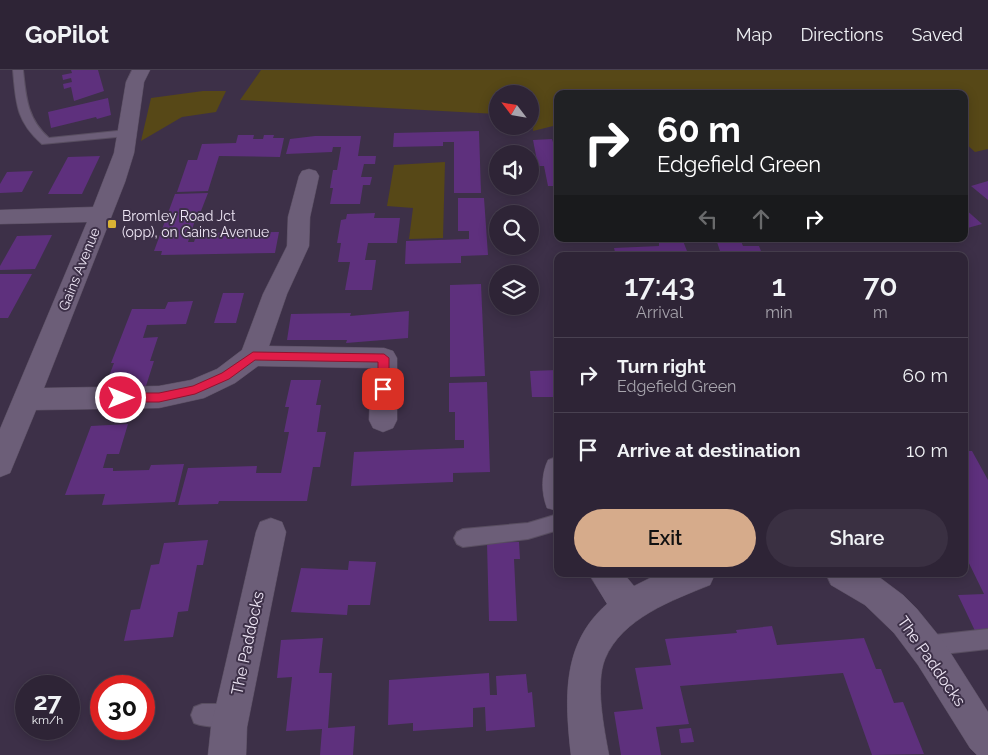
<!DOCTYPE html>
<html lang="en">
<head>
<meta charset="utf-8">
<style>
  :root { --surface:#2e2436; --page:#3a3042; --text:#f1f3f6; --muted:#a7a4ad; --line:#494151; --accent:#d6ab8b }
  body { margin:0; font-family:Raleway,sans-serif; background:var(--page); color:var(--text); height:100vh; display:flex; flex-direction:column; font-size:19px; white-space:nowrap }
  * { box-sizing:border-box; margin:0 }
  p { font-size:16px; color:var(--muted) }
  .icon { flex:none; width:28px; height:28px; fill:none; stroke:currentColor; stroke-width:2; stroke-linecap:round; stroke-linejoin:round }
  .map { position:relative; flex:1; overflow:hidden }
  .drawer { position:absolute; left:554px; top:182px; width:414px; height:325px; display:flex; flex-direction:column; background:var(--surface); border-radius:10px; box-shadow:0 2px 12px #0003,0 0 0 1px var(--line) }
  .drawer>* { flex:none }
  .hud { position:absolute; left:554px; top:20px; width:414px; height:152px; border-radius:10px; box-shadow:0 2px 12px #0003,0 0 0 1px var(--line); background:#202124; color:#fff; overflow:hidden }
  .needle { width:32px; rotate:301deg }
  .controls { position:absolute; left:489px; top:15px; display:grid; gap:10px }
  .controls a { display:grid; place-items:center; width:50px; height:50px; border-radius:50%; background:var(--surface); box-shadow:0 2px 12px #0003,0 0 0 1px var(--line); font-size:25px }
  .speed { position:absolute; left:15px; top:605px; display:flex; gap:10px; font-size:25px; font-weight:700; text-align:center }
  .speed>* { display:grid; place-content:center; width:65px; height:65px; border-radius:50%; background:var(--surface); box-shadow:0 2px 12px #0003,0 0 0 1px var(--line); line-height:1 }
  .speed small { font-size:12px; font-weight:400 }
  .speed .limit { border:8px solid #d22; background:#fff; color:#111 }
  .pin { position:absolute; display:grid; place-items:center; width:42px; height:42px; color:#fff; margin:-21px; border-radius:10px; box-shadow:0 2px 8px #0006 }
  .me { position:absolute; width:55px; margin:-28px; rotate:90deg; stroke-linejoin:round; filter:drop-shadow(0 0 4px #0008) }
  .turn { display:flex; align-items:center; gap:18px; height:105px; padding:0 20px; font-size:22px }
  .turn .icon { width:65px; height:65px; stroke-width:2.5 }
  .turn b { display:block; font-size:35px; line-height:42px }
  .lanes { display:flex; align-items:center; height:48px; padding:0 20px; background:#0003; justify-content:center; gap:25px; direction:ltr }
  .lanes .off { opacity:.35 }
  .eta { display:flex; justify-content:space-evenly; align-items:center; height:85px; text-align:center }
  .eta b { font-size:30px; font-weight:600; line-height:35px }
  .cta { display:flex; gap:10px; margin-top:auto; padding:10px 20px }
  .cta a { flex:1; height:58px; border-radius:30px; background:var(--accent); color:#111; font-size:20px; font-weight:600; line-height:58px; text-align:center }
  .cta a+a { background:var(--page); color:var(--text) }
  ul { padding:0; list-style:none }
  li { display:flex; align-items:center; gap:15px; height:75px; padding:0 20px; border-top:1px solid var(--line) }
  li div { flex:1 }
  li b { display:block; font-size:19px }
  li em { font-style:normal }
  header { display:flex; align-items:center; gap:30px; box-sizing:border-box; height:70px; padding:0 25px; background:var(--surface); border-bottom:1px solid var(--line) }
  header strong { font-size:24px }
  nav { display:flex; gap:28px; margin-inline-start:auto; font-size:18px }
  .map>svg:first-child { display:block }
  .green { fill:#574817 }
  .building { fill:#5e307d }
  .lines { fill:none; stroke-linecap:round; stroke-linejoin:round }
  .lane-casing { stroke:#594e61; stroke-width:2 }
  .street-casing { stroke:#594e61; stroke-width:1 }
  .lane { fill:#6c5e78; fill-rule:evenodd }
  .street { fill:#6c5e78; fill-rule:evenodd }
  .route { fill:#e11d48; stroke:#92132f }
  .poi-dot { fill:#d9b334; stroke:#3d3048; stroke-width:2 }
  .labels { text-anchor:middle; stroke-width:4; stroke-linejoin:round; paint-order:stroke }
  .poi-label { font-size:14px; fill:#efe7f6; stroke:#3d3048; text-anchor:start }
  .street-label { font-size:14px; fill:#efe7f6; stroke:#3d3048 }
  .near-street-label { font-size:16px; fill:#efe7f6; stroke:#3d3048 }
</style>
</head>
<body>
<header>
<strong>GoPilot</strong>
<nav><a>Map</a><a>Directions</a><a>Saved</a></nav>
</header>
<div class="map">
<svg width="988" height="685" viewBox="0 0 988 685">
  <rect width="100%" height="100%" fill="#3d3048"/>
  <g class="green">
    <polygon points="261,0 988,0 988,79 975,82 964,72 964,24 558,24 557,55 533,61 534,46 530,46 530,24 498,24 497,44 240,30"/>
    <polygon points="203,21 226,21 216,42 182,47 141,71 151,28"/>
    <polygon points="445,92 443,168 409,169 413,138 387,136 394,95"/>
  </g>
  <g class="building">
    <polygon points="71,0 98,0 104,21 74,31 71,17 64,19 63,14 72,12 71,8 63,10 62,5 72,3"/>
    <polygon points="108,28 111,45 97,49 96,47 51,58 48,42"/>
    <polygon points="479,61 481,123 454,123 454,72 443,72 443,76 393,77 394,63"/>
    <polygon points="238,65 254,65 253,69 263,69 264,65 274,65 273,68 284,68 280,87 219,86 208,121 177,122 188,90 197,90 202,74 236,73"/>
    <polygon points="315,66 361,66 358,86 376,86 375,94 364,94 361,107 372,107 370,115 363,115 360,134 330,134 333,118 330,118 333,100 337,100 341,77 333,77 332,82 286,84 290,69"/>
    <polygon points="552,69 555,79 558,79 558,116 548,116 544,96 538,96 533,70"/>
    <polygon points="100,86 82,124 48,124 68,87"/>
    <polygon points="33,101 22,122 0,123 0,114 7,102"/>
    <polygon points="988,111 988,130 971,116"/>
    <polygon points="208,123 201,141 198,141 188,172 194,172 197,163 279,162 275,183 161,185 162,181 154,181 175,124"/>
    <polygon points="458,128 484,128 488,185 461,186 461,193 405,194 406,171 469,169 469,161 458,161"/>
    <polygon points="964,138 982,154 964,159"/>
    <polygon points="375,143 374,148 400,148 397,173 368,173 365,190 376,190 372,220 345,220 350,192 338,192 341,173 337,173 341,150 346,149 347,144"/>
    <polygon points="52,165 35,199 0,200 0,196 17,166"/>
    <polygon points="716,169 740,169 743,176 759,176 763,186 727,186 725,181 720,181"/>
    <polygon points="683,171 689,186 616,186 614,178 659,176 659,173"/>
    <polygon points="0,204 32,204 8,248 0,248"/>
    <polygon points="481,214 485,306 450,307 450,215"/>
    <polygon points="223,223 244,223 236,253 214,253"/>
    <polygon points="193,231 186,254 147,255 143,268 158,267 150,291 154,291 145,319 104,319 114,293 111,293 132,239 165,239 168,232"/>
    <polygon points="409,241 408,268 346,273 347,270 287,270 291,244 351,243 350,246"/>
    <polygon points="558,300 558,327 532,327 530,301"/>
    <polygon points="291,310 321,310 316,335 321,335 317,362 326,362 320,397 313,397 307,431 219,431 218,434 178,435 188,398 257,396 256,403 281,403 289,362 284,362 289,337 285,337"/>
    <polygon points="487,312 490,402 453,403 453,412 351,416 354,382 464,378 464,370 455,370 455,342 449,342 449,313"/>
    <polygon points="128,354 119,384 107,384 103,398 113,398 113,401 149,400 151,395 184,394 175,432 102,435 105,424 65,425 91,356"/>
    <polygon points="964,381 972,381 988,410 988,562 976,563 958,525 984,524 964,483 964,463 966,463 964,458"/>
    <polygon points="208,470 203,495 197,495 188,541 178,542 173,567 124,571 131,540 140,539 151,495 159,494 164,473"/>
    <polygon points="519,472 520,489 514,489 517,551 489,551 487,473"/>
    <polygon points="349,491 376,492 370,535 348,535 347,545 291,542 301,498 348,500"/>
    <polygon points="772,556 777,575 864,568 876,599 881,599 894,633 903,632 924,684 872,685 843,603 680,616 689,654 656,657 661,685 621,685 614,642 643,639 635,598 671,595 665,569 737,563 736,560"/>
    <polygon points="323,568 319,603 332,603 328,658 355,656 353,685 320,685 322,659 286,661 292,607 277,608 281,570"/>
    <polygon points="489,603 490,625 497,625 496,606 526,604 528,623 532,622 535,657 486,661 485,637 473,638 473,657 413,661 413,653 388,655 389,610"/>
    <polygon points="691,658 694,672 681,673 679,659"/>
  </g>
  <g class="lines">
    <defs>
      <g id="lane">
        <path d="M13,0H23C26,27 27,49 49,68L127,60L133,63L127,66L42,74C16,51 16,33 13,0Z"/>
        <polygon points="558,444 558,460 528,469 463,477 457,474 454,468 457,462 463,459 528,453"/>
        <polygon points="988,559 988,579 925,586 918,583 915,576 918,569 925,566"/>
        <path d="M202,634H232L240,637L243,645L240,653C227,658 207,658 194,653L191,645L194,637Z"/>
      </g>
      <g id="street">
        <polygon points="132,0 150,0 144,12 134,83 125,112 44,318 159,316 191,310 217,299 242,280 263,224 287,176 288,147 299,106 302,101 309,99 316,101 319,106 310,147 309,176 287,224 269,276 384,278 393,281 397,288 397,350 393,358 383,362 373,358 369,350 371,298 258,296 235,313 204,328 159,338 36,340 10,403 0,407 0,359 87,152 0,154 0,140 93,137 114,83 126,12"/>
        <path d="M558,386V441L547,438C541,423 541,404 548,390Z"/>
        <polygon points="271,448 282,452 286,462 247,657 246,685 208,685 211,657 256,462 260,452"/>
        <path d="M589,504H624L634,516L658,504H715L710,515C673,530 622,548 605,589C595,614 604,658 609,685H571C565,629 561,574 607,534Z"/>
        <polygon points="826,504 875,504 903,525 917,539 943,571 988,642 988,685 977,685 970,678 918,595 894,563 865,535 831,515"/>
      </g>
    </defs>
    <use href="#lane" class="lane-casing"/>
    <use href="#street" class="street-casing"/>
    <use href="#lane" class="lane"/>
    <use href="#street" class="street"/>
  </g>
  <polygon class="route" points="253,282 384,284 389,288 389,319 383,323 378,319 378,292 255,290 229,309 195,324 159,332 121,332 116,328 121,323 159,323 193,316 222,303"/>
  <rect class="poi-dot" x="107" y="149" width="10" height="10" rx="2.5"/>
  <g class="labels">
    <g class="poi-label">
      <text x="122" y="151">Bromley Road Jct<tspan x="122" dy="16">(opp), on Gains Avenue</tspan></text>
    </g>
    <g class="street-label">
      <text transform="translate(79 199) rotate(-68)" y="5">Gains Avenue</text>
    </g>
    <g class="near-street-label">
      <text transform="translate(247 573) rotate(-78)" y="6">The Paddocks</text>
      <text transform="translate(932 591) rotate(55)" y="6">The Paddocks</text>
    </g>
  </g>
</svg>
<div class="controls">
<a><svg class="needle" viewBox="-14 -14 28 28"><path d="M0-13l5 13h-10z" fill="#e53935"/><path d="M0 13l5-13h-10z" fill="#a7a4ad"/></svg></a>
<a><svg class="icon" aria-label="sound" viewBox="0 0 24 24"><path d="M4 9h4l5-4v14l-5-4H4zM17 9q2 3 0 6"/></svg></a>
<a><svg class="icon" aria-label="search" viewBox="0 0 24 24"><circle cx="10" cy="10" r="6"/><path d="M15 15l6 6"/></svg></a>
<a><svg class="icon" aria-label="layers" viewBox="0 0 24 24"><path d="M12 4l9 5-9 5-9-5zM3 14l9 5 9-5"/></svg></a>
</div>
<div class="speed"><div>27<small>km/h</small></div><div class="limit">30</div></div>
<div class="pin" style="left:383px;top:319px;background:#d93025"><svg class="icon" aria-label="arrive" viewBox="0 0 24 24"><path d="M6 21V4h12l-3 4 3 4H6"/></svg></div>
<svg class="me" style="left:121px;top:328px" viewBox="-20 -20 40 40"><circle r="17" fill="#e11d48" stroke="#fff" stroke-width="3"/><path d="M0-11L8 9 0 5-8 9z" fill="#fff"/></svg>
<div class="hud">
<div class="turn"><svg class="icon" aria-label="right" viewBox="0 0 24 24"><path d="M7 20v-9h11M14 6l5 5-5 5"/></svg><div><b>60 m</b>Edgefield Green</div></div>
<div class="lanes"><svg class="icon off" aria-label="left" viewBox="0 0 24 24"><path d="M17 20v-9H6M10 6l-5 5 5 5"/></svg><svg class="icon off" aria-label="ahead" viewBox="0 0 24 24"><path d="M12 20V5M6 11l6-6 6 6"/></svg><svg class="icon" aria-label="right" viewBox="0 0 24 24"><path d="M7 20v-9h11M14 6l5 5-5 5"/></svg></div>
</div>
<section class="drawer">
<div class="eta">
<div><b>17:43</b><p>Arrival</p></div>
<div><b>1</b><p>min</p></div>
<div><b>70</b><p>m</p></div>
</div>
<ul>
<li><svg class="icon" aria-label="right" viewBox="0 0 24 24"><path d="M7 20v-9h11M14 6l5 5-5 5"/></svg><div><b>Turn right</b><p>Edgefield Green</p></div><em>60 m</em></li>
<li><svg class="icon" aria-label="arrive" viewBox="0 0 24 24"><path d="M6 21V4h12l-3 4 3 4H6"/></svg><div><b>Arrive at destination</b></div><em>10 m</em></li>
</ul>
<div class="cta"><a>Exit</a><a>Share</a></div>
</section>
</div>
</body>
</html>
